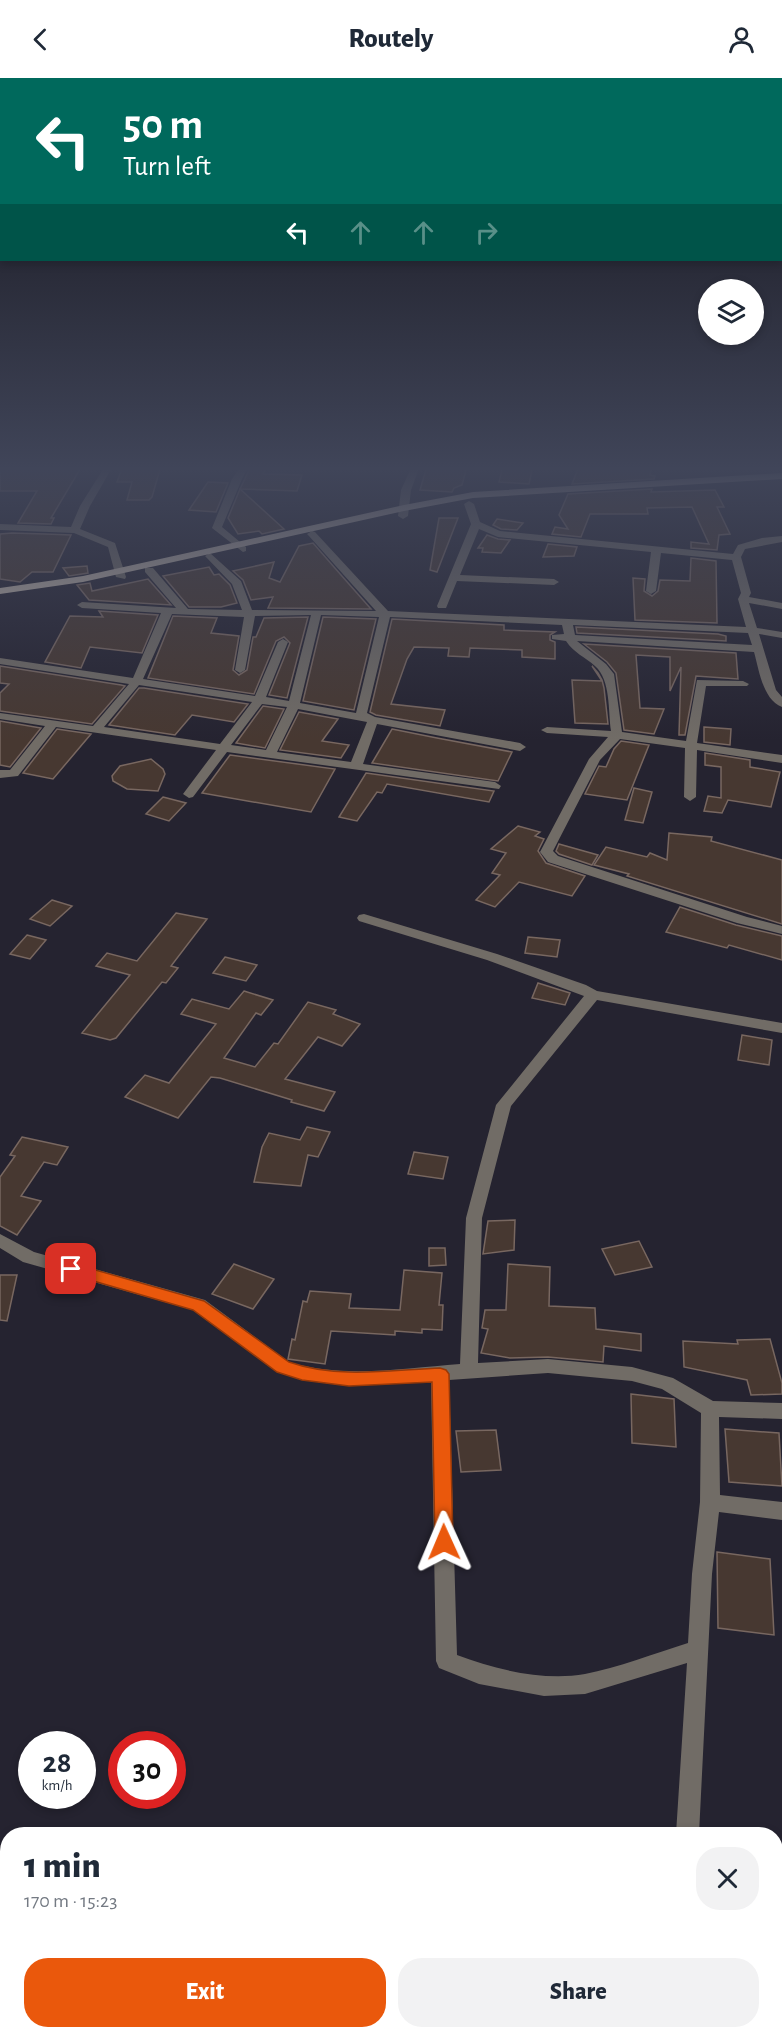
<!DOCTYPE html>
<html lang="en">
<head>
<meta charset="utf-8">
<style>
  :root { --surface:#fff; --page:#f2f2f3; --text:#1f2937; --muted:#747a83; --accent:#ea580c }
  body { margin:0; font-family:"Alegreya Sans",sans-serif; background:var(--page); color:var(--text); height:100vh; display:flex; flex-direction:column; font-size:22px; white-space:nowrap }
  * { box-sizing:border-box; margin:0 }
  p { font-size:20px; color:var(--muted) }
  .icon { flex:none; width:33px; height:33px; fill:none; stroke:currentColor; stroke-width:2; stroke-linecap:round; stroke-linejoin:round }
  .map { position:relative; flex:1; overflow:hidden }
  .sheet { position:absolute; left:0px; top:1749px; width:783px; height:212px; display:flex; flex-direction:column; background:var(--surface); border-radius:24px 24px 0 0; box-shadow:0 3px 9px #0003 }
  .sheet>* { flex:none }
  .hud { position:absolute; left:0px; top:0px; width:783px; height:183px; box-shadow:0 3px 9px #0003; background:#00695c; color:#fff; overflow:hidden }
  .tools { position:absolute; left:698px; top:201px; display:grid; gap:12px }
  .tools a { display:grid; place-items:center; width:66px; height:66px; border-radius:50%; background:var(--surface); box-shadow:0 3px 9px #0003; font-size:30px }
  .speed { position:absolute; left:18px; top:1653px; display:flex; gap:12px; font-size:30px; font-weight:700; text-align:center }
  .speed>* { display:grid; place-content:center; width:78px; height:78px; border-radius:50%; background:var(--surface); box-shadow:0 3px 9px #0003; line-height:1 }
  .speed small { font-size:15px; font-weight:400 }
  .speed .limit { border:9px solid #d22; background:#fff; color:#111 }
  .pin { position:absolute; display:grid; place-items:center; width:51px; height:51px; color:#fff; margin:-26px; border-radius:12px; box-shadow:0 3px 9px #0006 }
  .me { position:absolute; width:66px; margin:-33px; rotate:359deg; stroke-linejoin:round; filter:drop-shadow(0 0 4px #0008) }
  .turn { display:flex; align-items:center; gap:21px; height:126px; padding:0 24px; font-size:27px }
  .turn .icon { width:78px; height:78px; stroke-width:2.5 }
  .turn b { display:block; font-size:42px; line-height:51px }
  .lanes { display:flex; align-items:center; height:57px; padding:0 24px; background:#0003; justify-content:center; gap:30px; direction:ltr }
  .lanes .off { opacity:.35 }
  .round { display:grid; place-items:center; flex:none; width:63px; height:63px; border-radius:24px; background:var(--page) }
  .headline { display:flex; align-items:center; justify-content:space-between; height:102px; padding:0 24px }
  h1 { font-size:36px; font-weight:800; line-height:45px }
  .button { display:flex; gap:12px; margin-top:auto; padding:12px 24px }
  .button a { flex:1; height:69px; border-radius:24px; background:var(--accent); color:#fff; font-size:24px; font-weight:800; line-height:69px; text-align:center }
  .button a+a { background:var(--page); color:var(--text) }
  header { display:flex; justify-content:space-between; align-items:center; height:78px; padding:0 24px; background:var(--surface); font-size:27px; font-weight:800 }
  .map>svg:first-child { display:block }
  .building { fill:#473831; stroke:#786760; stroke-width:1.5 }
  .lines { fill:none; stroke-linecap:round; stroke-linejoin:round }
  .street { fill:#716c66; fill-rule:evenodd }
  .primary { fill:#beb3a7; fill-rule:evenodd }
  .route { fill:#ea580c; stroke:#983908; stroke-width:1.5 }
</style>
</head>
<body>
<header><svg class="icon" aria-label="back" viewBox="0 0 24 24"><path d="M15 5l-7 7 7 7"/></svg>Routely<svg class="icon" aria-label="person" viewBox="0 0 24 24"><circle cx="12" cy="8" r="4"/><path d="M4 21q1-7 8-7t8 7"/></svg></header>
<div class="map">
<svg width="782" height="1960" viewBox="0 0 782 1960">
  <rect width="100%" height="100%" fill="#252330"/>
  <g class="building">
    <polygon points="0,388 82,388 51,440 54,440 51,446 18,445 37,413 0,413"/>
    <polygon points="123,388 161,388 152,419 149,422 127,422 132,404 117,404"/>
    <polygon points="251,388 267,388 263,396 302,397 297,413 240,411"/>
    <polygon points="427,388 460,388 459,391 466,392 462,407 454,410 452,414 420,412"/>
    <polygon points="503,388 533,388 529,406 499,404"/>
    <polygon points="579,388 652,388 650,397 655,398 654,401 572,406"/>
    <polygon points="208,404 228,405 216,434 189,432"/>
    <polygon points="240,411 284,451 262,456 259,453 238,456 228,440"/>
    <polygon points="652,411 651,414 715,412 724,429 717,429 730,456 719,457 717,472 691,470 691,464 709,466 692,429 647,430 648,436 590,436 581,459 552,456 555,449 568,451 559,437 568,416"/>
    <polygon points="439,440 458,440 437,494 430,492"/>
    <polygon points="497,441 523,445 517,452 501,451 493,447"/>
    <polygon points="12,455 45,456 71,457 53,494 32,494 20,504 0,501 0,456"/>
    <polygon points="487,457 498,461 510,462 501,475 482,474 483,470 478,470"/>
    <polygon points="313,465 341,497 371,531 268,530 273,519 251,522 243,502 233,493 274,484 269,500 280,504 299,468"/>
    <polygon points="548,466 577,469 574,478 543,479"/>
    <polygon points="691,480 716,483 717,545 635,542 633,500 645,501 644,513 652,518 658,513 660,502 690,503"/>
    <polygon points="87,488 88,495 69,498 63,490"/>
    <polygon points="209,489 214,497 219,496 230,507 237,525 221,529 189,529 163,498"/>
    <polygon points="148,501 171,527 89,522 77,507 90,505 92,513"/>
    <polygon points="99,533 158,537 142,575 90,569 81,590 45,584 70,538 103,539"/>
    <polygon points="173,538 217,540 211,555 239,558 233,592 239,597 247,592 253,559 256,559 264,540 308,539 287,620 269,617 290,565 284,559 276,563 254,616 148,600"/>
    <polygon points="323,539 376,541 354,632 303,623"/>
    <polygon points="392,541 504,547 504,552 555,554 550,557 550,562 555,564 555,581 522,579 522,572 470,570 469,579 448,578 449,570 414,569 407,581 391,626 445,632 440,648 376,637 370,634"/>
    <polygon points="576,549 718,556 726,558 726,563 577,555"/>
    <polygon points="584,566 736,575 738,601 696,598 685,657 679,657 681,589 670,613 670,579 636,577 640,630 664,631 654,656 624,652 616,595 607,584"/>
    <polygon points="0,588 121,607 125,608 92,646 0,633 0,615 9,606 0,605"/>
    <polygon points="592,588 598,595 602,602 604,610 608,646 575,645 572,602 602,603"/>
    <polygon points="139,610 144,610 248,626 234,644 192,637 175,657 109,647"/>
    <polygon points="263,628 284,631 265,670 236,665"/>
    <polygon points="299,634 338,641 322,663 349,667 341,680 280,672"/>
    <polygon points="0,643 41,650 10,689 0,687"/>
    <polygon points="704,649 731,651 730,667 704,664"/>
    <polygon points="57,651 91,656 53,701 23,695"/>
    <polygon points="392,651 437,660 512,674 498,703 372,685"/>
    <polygon points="621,663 649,667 627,722 585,716 599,688 606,689 614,671"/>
    <polygon points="705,675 750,682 750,689 780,694 771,729 728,722 722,735 704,733 708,718 721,720 721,689 705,687"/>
    <polygon points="230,677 335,691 311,734 202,715"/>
    <polygon points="151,681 163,691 165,696 158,713 127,711 113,703 112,698 120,688"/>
    <polygon points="366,695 494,713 489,724 387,706 382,715 377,714 357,743 339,739"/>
    <polygon points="634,710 652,714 643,745 625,742"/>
    <polygon points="163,719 186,725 169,743 146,736"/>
    <polygon points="518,748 540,754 535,758 544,761 538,773 546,785 585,798 572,818 519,804 495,829 476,822 500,797 492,795 506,775 491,771"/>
    <polygon points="669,755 712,759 711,763 782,782 782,846 627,798 629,796 594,787 606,769 647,779 650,775 667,782"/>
    <polygon points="559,766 566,768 598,777 592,787 559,776 556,773"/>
    <polygon points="52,822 72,828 50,848 30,841"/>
    <polygon points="680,829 736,847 782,858 782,882 729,867 727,870 666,854"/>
    <polygon points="176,835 207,841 171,888 178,890 166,905 162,904 116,960 110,962 82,955 130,897 96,888 107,875 137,883"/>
    <polygon points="27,857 46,862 30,881 10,876"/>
    <polygon points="528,859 560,862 557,879 525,875"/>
    <polygon points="225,879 257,887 246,903 213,895"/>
    <polygon points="538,905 570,915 565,927 532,920"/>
    <polygon points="244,913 273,922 261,937 256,935 224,980 255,989 274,965 278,966 308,924 336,932 333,936 360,946 342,968 318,959 285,1001 335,1014 324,1033 291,1024 292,1022 220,1000 211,999 178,1040 125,1019 145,997 169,1005 216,946 181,936 192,921 229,931"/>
    <polygon points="742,957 772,962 769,987 738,982"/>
    <polygon points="307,1049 330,1054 318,1079 308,1077 301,1108 254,1104 262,1069 269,1055 300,1062"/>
    <polygon points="22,1059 68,1069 57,1087 44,1084 21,1118 41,1123 17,1157 0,1148 0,1099 15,1078 10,1077"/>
    <polygon points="414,1074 448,1079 443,1101 408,1096"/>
    <polygon points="515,1142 514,1172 483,1176 488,1143"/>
    <polygon points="639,1163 652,1189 615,1197 602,1171"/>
    <polygon points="429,1170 445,1170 446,1187 429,1188"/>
    <polygon points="234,1186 274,1201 253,1231 212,1216"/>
    <polygon points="508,1186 550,1189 549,1228 595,1230 596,1251 641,1256 641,1273 604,1268 603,1284 548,1279 510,1280 481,1275 488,1251 482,1250 485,1232 506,1232"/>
    <polygon points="404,1192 442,1195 439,1227 443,1227 442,1252 422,1251 422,1255 395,1253 395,1257 331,1253 325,1286 288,1281 292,1261 295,1262 303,1223 307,1224 310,1213 351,1216 349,1230 400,1232"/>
    <polygon points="0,1197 17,1197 7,1243 0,1242"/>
    <polygon points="770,1261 782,1305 782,1316 751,1317 747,1302 684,1289 683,1263 738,1266 737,1262"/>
    <polygon points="631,1316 674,1321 676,1369 632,1365"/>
    <polygon points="725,1351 779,1355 782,1408 729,1404"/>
    <polygon points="496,1352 501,1392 461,1394 456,1353"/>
    <polygon points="717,1474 770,1481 774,1557 718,1550"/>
  </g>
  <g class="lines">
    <g class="street">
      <polygon points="105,388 113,388 90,428 80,451 115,465 126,499 125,501 116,499 108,469 74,455 0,452 0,446 71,449 80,428"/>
      <polygon points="241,388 249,388 242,401 222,449 246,469 246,473 243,474 212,450 232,401"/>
      <polygon points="412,388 420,388 411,412 408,438 403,441 398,438 401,412"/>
      <path d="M469,423L474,426L480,444L500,453L733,476L738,467L762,460L782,458V464L745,471L741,479L751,515L749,519L782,525V531L749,525L757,550L782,554V560L759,556L776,612L782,619V629C763,622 759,592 754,574L577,563L606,586L614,596L622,654L686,663L697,602L743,603L749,606L747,608H706L697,665L782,677V685L697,672L696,719L690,723L684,719L685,670L620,661L600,682L553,773L558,778L747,839L782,848V856L737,845L548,784L540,774L589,681L608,659L547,655L541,652L547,649L611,653C608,633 611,602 595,588C585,579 574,575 566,563L552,561V557L564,556L562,547L390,539L367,635L375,639L520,665L526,669L520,673L377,646L363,686L495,704L501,708L499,711L227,674L193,719L189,720L183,716L216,672L56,649L18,698L0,700V692H10L45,648L0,641V635L93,648L129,606L0,586V580L133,600L161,535L82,530L77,527L82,524L176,530L145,494V490H153L188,531L242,532L232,506L205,478L210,475L241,503L252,532L376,533L309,458L307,456L312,453L315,454L388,533L746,549L738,521L741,515L732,482L661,475L656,513L651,516L646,513L651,474L498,459L479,451L460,497L554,501L559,504L554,507L457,503L446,530H438L437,528L471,446L464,426ZM172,536L244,539L235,592L240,595L245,592L255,538L311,537L289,623L266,619L288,564L283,561L278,564L255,618L143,601ZM321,537L379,539L356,635L300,625ZM573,547L748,555L752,567L575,557ZM139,607L252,624L220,666L104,649ZM262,626L287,629L266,672L231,667ZM298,631L367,644L351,684L277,674Z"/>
      <path d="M364,836L497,876L586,907L597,913L782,945V955L597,922L511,1028L482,1140L478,1285L548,1281L632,1289L673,1300L713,1323L782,1325V1341L719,1339L720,1417L782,1424V1442L719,1434L712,1496L699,1756H676L687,1585L585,1616L544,1618L479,1606L439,1590L436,1583L431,1303L349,1308L302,1302L277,1294L193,1232L23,1184L0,1170V1156L34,1174L205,1222L289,1284C344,1301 404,1290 460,1286L466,1140L496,1027L584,918L487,882L359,843L357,840L359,837ZM548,1295L632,1303L662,1311L701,1335L700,1424L692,1496L688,1565C656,1575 617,1590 585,1596C544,1603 496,1592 457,1577L449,1302Z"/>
      <rect x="667" y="1953" width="26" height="7"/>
    </g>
    <polygon class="primary" points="782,395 782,401 473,420 404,433 83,504 0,516 0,510 83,498 404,427 473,414"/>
  </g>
  <linearGradient id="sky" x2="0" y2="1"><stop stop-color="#14131a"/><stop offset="0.59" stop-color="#404559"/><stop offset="1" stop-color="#404559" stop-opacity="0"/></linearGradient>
  <rect width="782" height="662" fill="url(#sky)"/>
  <path class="route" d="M71,1185L204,1223L289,1284C337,1301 391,1292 440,1290L446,1292L449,1296L453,1464L451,1469L444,1472L438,1469L435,1464L432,1304L349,1308L302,1302L277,1294L193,1232L66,1195L63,1191L66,1187Z"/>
</svg>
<div class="tools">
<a><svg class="icon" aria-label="layers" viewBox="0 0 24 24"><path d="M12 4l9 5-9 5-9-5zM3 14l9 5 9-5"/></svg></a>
</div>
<div class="speed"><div>28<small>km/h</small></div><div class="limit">30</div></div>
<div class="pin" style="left:71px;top:1191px;background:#d93025"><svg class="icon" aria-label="arrive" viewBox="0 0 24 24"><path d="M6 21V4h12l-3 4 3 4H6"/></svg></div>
<svg class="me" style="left:444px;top:1464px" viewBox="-20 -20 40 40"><path d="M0-17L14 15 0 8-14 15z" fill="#ea580c" stroke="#fff" stroke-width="4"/></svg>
<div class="hud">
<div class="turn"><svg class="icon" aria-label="left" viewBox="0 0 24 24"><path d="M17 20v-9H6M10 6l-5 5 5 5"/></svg><div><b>50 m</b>Turn left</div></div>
<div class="lanes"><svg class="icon" aria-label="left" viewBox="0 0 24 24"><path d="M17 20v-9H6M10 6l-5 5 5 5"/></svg><svg class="icon off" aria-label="ahead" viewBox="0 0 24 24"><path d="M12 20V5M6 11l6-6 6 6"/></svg><svg class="icon off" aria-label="ahead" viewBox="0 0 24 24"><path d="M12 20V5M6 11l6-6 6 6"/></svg><svg class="icon off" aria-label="right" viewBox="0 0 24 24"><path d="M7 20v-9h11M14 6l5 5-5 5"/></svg></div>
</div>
<section class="sheet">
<div class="headline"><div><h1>1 min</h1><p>170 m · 15:23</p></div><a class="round"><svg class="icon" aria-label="close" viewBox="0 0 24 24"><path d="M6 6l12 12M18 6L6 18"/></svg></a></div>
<div class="button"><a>Exit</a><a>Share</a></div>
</section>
</div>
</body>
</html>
